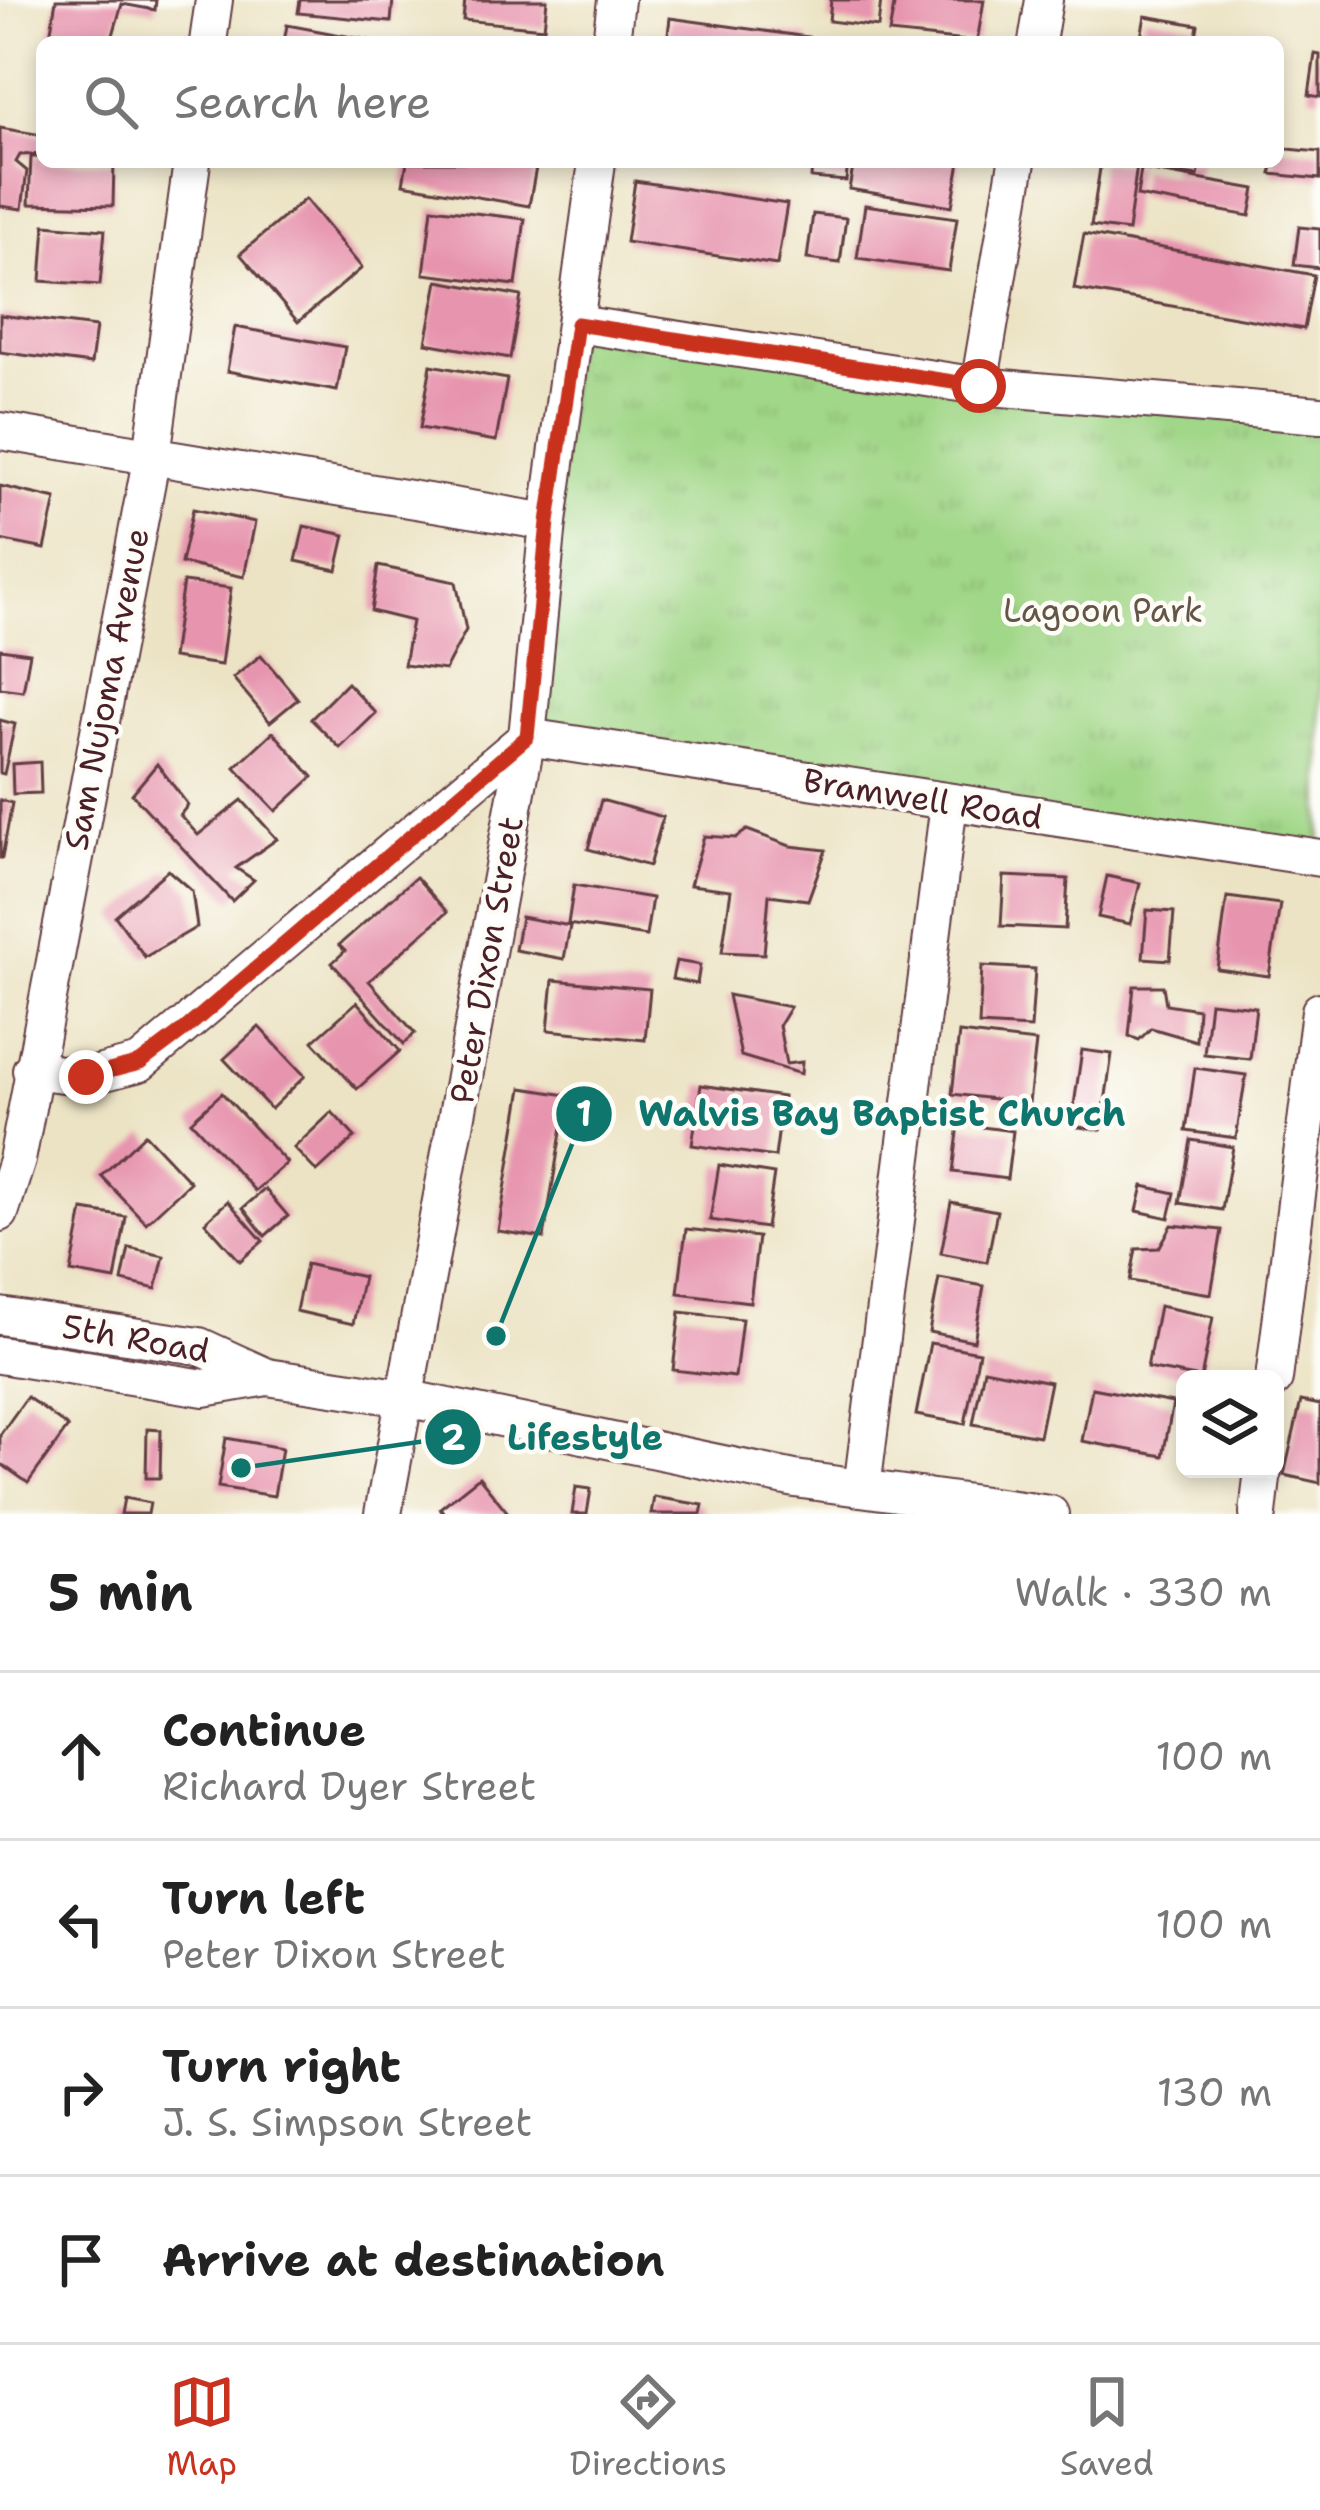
<!DOCTYPE html>
<html lang="en">
<head>
<meta charset="utf-8">
<style>
	:root { --surface:#fff; --page:#f6f6f6; --text:#222; --muted:#767676; --line:#e0e0e0; --accent:#c8321e }
	body { margin:0; font-family:"Shantell Sans",sans-serif; background:var(--page); color:var(--text) }
	.controls { position:absolute; right:36px; bottom:36px; display:grid; overflow:hidden; border-radius:18px; box-shadow:0 6px 18px #0003 }
	.controls button { width:108px; height:108px; display:grid; place-items:center; padding:0; border:0; border-bottom:3px solid var(--line); background:var(--surface); color:var(--text); font:60px sans-serif }
	.stop { position:absolute; width:36px; height:36px; margin:-27px; border:9px solid #c8321e; border-radius:50%; background:#fff }
	.stop.end { background:#c8321e; border-color:#fff; box-shadow:0 3px 12px #0008 }
	.list { margin:0; padding:0; list-style:none }
	h2 { display:flex; justify-content:space-between; align-items:center; height:156px; margin:0; padding:0 48px; font-size:51px }
	h2 small { font-size:39px; font-weight:400; color:var(--muted) }
	.list li { display:grid; grid-template-columns:78px 1fr auto; gap:36px; align-items:center; box-sizing:border-box; height:168px; padding:0 48px; border-top:3px solid var(--line) }
	.list b { display:block; font-size:45px; white-space:nowrap }
	.list p { margin:0; font-size:39px; white-space:nowrap; color:var(--muted) }
	.list em { font-size:39px; font-style:normal; color:var(--muted) }
	.icon { flex:none; width:66px; height:66px; fill:none; stroke:currentColor; stroke-width:2; stroke-linecap:round; stroke-linejoin:round }
	.map { position:relative; flex:none; width:1320px; height:1514px; overflow:hidden }
	.search { position:absolute; background:var(--surface); box-shadow:0 6px 18px #0003; left:36px; right:36px; top:36px; height:132px; display:flex; align-items:center; gap:30px; box-sizing:border-box; padding:0 42px; border-radius:18px; color:var(--muted); font-size:45px }
	.sheet { height:828px; background:var(--surface) }
	nav { display:flex; justify-content:space-around; align-items:center; box-sizing:border-box; height:168px; border-top:3px solid var(--line); background:var(--surface); font-size:33px; color:var(--muted) }
	nav a { display:grid; justify-items:center; gap:6px }
	nav .on { color:var(--accent) }
	.map>svg:first-child { display:block }
</style>
</head>
<body>
<div class="map">
<svg width="1320" height="1514" viewBox="0 0 1320 1514">
	<defs>
		<pattern id="park-tufts" width="24" height="20" patternUnits="userSpaceOnUse" patternTransform="scale(3)"><rect width="24" height="20" fill="#a1d788"/><path d="M3 7l-1-3M5 7V3M7 7l1-3M15 17l-1-3M17 17v-4M19 17l1-3" fill="none" stroke="#8cb876"/></pattern>
	</defs>
	<rect width="100%" height="100%" fill="#fdfcf7"/>
	<filter id="ink" filterUnits="userSpaceOnUse"><feTurbulence type="fractalNoise" baseFrequency=".00833" numOctaves="2"/><feDisplacementMap in="SourceGraphic" scale="24" xChannelSelector="R" yChannelSelector="G"/><feConvolveMatrix kernelMatrix="1 2 1 2 8 2 1 2 1" color-interpolation-filters="sRGB"/></filter>
	<filter id="wash" filterUnits="userSpaceOnUse"><feTurbulence type="fractalNoise" baseFrequency=".004" numOctaves="4" result="noise"/><feDisplacementMap in="SourceGraphic" scale="48" xChannelSelector="R" yChannelSelector="G"/><feGaussianBlur stdDeviation="2.7" result="paint"/><feColorMatrix in="noise" values="0 0 0 0 0 0 0 0 0 0 0 0 0 0 0 0 0 1.4 0 .05"/><feComposite in="paint" operator="in"/></filter>
	<g filter="url(#wash)">
		<rect width="100%" height="100%" fill="#ece3c4"/>
		<!-- park -->
		<polygon fill="url(#park-tufts)" stroke="#767b5a" stroke-width="3" points="577,324 1320,415 1320,858 527,737"/>
		<g id="blocks">
			<!-- building -->
			<g fill="#e794af">
				<polygon points="56,0 156,0 155,10 122,4 111,42 49,42"/>
				<polygon points="300,0 393,0 391,22 298,13"/>
				<polygon points="465,0 547,0 544,28 463,20"/>
				<polygon points="831,0 881,0 878,27 829,21"/>
				<polygon points="895,0 984,0 977,42 889,33"/>
				<polygon points="1145,16 1198,25 1195,42 1140,42"/>
				<polygon points="670,18 808,37 807,42 667,42"/>
				<polygon points="287,25 368,40 368,42 284,42"/>
				<polygon points="1315,54 1320,55 1320,97 1309,95"/>
				<polygon points="0,128 42,135 42,154 20,155 16,162 27,171 22,209 0,206"/>
				<polygon points="1278,148 1320,152 1320,179 1271,174"/>
				<polygon points="31,157 42,157 42,162 114,162 113,206 29,204"/>
				<polygon points="407,162 537,162 529,206 403,184"/>
				<polygon points="812,162 848,162 846,181 811,178"/>
				<polygon points="854,162 960,162 952,206 849,189"/>
				<polygon points="1101,162 1137,165 1128,231 1091,226"/>
				<polygon points="1172,162 1201,162 1198,176 1171,172"/>
				<polygon points="1141,169 1255,189 1250,216 1137,196"/>
				<polygon points="635,181 787,204 777,265 626,242"/>
				<polygon points="305,199 362,268 298,322 240,254"/>
				<polygon points="865,205 957,218 949,271 857,258"/>
				<polygon points="432,208 525,219 516,285 424,274"/>
				<polygon points="813,214 846,218 840,263 807,259"/>
				<polygon points="45,225 105,230 100,285 41,281"/>
				<polygon points="1299,227 1320,229 1320,268 1294,265"/>
				<polygon points="1084,234 1314,275 1304,329 1074,289"/>
				<polygon points="438,281 521,296 510,358 426,343"/>
				<polygon points="0,315 96,327 91,364 0,352"/>
				<polygon points="235,327 345,347 337,391 227,371"/>
				<polygon points="431,365 507,379 496,441 420,428"/>
				<polygon points="0,486 56,499 45,549 0,540"/>
				<polygon points="193,509 255,522 244,577 181,563"/>
				<polygon points="304,526 345,535 337,570 296,561"/>
				<polygon points="378,566 456,582 466,630 445,670 404,665 412,621 371,611"/>
				<polygon points="183,582 231,588 221,665 172,658"/>
				<polygon points="0,649 30,653 23,691 0,688"/>
				<polygon points="261,655 298,699 270,722 233,678"/>
				<polygon points="347,683 376,713 340,748 311,719"/>
				<polygon points="0,720 15,724 4,774 0,773"/>
				<polygon points="273,732 313,777 276,811 235,767"/>
				<polygon points="40,762 41,793 13,794 12,764"/>
				<polygon points="157,764 188,805 180,815 198,835 242,800 277,839 236,868 254,880 232,901 132,794"/>
				<polygon points="0,800 12,803 2,858 0,858"/>
				<polygon points="601,800 663,817 649,866 588,849"/>
				<polygon points="747,830 790,846 826,850 808,900 769,895 764,954 722,952 731,890 690,885 704,836 736,838"/>
				<polygon points="168,870 192,891 197,927 145,957 115,916"/>
				<polygon points="1004,876 1068,879 1065,929 1001,926"/>
				<polygon points="1107,876 1140,883 1130,924 1098,917"/>
				<polygon points="416,877 447,912 369,981 415,1033 404,1044 332,963 345,951 339,945"/>
				<polygon points="574,885 652,898 646,936 568,924"/>
				<polygon points="1227,897 1280,904 1269,976 1217,969"/>
				<polygon points="1147,910 1174,912 1170,960 1143,958"/>
				<polygon points="521,917 570,926 564,959 515,950"/>
				<polygon points="676,961 700,965 697,984 672,979"/>
				<polygon points="982,966 1035,969 1031,1028 979,1025"/>
				<polygon points="553,980 650,989 645,1040 548,1030"/>
				<polygon points="1134,986 1163,986 1166,1004 1198,1009 1196,1041 1151,1028 1139,1040 1129,1036"/>
				<polygon points="728,995 790,1007 779,1025 786,1064 802,1062 801,1074 741,1056"/>
				<polygon points="357,1002 400,1051 357,1089 313,1041"/>
				<polygon points="1210,1002 1256,1007 1250,1059 1204,1054"/>
				<polygon points="259,1027 305,1076 271,1109 224,1059"/>
				<polygon points="959,1033 1036,1042 1029,1103 952,1094"/>
				<polygon points="1082,1050 1112,1054 1101,1130 1071,1126"/>
				<polygon points="1195,1068 1246,1075 1236,1138 1186,1131"/>
				<polygon points="701,1085 783,1097 775,1157 692,1145"/>
				<polygon points="522,1088 567,1095 544,1238 498,1231"/>
				<polygon points="222,1093 287,1163 255,1191 191,1121"/>
				<polygon points="332,1112 355,1137 317,1172 294,1148"/>
				<polygon points="959,1124 1013,1131 1007,1179 953,1172"/>
				<polygon points="145,1134 190,1182 146,1223 101,1176"/>
				<polygon points="1191,1140 1233,1147 1222,1210 1180,1203"/>
				<polygon points="719,1165 774,1174 766,1228 710,1220"/>
				<polygon points="1143,1186 1175,1193 1169,1218 1137,1211"/>
				<polygon points="265,1189 288,1216 265,1236 243,1208"/>
				<polygon points="228,1201 263,1241 240,1261 205,1222"/>
				<polygon points="951,1202 997,1211 987,1262 941,1253"/>
				<polygon points="83,1210 126,1217 115,1280 71,1272"/>
				<polygon points="1172,1225 1222,1230 1211,1294 1130,1281 1136,1249 1159,1248"/>
				<polygon points="686,1229 758,1237 750,1302 678,1293"/>
				<polygon points="129,1248 164,1256 156,1289 122,1281"/>
				<polygon points="306,1264 363,1277 353,1324 296,1311"/>
				<polygon points="939,1278 984,1286 974,1341 929,1332"/>
				<polygon points="1159,1306 1213,1317 1201,1378 1147,1368"/>
				<polygon points="680,1312 742,1319 735,1377 673,1370"/>
				<polygon points="930,1343 979,1352 965,1424 916,1415"/>
				<polygon points="984,1369 1050,1382 1039,1436 973,1424"/>
				<polygon points="1092,1388 1173,1403 1163,1456 1082,1441"/>
				<polygon points="27,1397 68,1427 28,1483 0,1463 0,1435"/>
				<polygon points="1301,1401 1320,1405 1320,1483 1284,1475"/>
				<polygon points="147,1429 161,1430 160,1478 146,1478"/>
				<polygon points="226,1438 282,1448 274,1496 218,1487"/>
				<polygon points="479,1477 509,1514 445,1514 440,1508"/>
				<polygon points="576,1487 591,1489 587,1514 572,1514"/>
				<polygon points="654,1497 703,1505 701,1514 651,1514"/>
				<polygon points="124,1498 150,1503 148,1514 121,1514"/>
			</g>
		</g>
	</g>
	<g filter="url(#ink)">
		<use href="#blocks" fill-opacity="0" stroke="#623c42" stroke-width="3"/>
		<g fill="none" stroke-linecap="round" stroke-linejoin="round">
			<defs>
				<g id="minor">
					<polyline points="208,42 214,0"/>
					<polyline points="611,42 616,0"/>
					<polyline points="1037,42 1044,0"/>
					<polyline points="577,324 979,386 1320,415"/>
					<polyline points="979,386 1017,162"/>
					<polyline points="0,431 548,522"/>
					<polyline points="31,1070 86,1077 140,1063 527,737 1320,858"/>
					<polyline points="0,1213 17,1160 152,455 192,162"/>
					<polyline points="0,1316 199,1346 267,1377"/>
					<polyline points="0,1355 204,1388 267,1377 405,1398 795,1479 1050,1514"/>
					<polyline points="1274,1379 1320,1011"/>
					<polyline points="862,1488 949,803"/>
					<polyline points="383,1514 527,737 548,522 597,162"/>
					<polyline points="1258,1514 1263,1469"/>
				</g>
			</defs>
			<!-- minor casing -->
			<use href="#minor" stroke="#623c42" stroke-width="40"/>
			<!-- minor -->
			<use href="#minor" stroke="#fff" stroke-width="36"/>
		</g>
	</g>
	<g fill="none" stroke-linecap="round" stroke-linejoin="round" filter="url(#ink)">
		<!-- route -->
		<polyline stroke="#c8321e" stroke-width="15" points="86,1077 140,1063 184,1030 527,737 548,522 577,324 979,386"/>
	</g>
	<g text-anchor="middle" stroke-width="9" stroke-linejoin="round" paint-order="stroke">
		<!-- park labels -->
		<g font-size="33" fill="#645647" stroke="#fdfcf7">
			<text x="1103" y="622">Lagoon Park</text>
		</g>
		<!-- street labels -->
		<g font-size="33" fill="#4a1f2b" stroke="#fdfcf7">
			<text transform="translate(106 689) rotate(-79)" y="12">Sam Nujoma Avenue</text>
			<text transform="translate(923 798) rotate(9)" y="12">Bramwell Road</text>
			<text transform="translate(486 960) rotate(-80)" y="12">Peter Dixon Street</text>
			<text transform="translate(136 1338) rotate(10)" y="12">5th Road</text>
		</g>
	</g>
	<!-- callouts -->
	<path fill="none" stroke="#0f766e" stroke-width="4.5" d="M496 1336L584 1114M241 1468L453 1437"/>
	<g fill="#0f766e" stroke="#fdfcf7" stroke-width="4.5">
		<circle cx="496" cy="1336" r="12"/>
		<circle cx="241" cy="1468" r="12"/>
		<circle cx="584" cy="1114" r="30"/>
		<circle cx="453" cy="1437" r="30"/>
	</g>
	<g font-size="36" text-anchor="middle" font-weight="bold" fill="#fff">
		<text x="584" y="1126">1</text>
		<text x="453" y="1450">2</text>
	</g>
	<g font-size="36" text-anchor="middle" font-weight="bold" fill="#0f766e" stroke="#fdfcf7" stroke-width="9" stroke-linejoin="round" paint-order="stroke">
		<text x="882" y="1126">Walvis Bay Baptist Church</text>
		<text x="585" y="1450">Lifestyle</text>
	</g>
</svg>
<div class="controls">
<button><svg class="icon" aria-label="layers" viewBox="0 0 24 24"><path d="M12 4l9 5-9 5-9-5zM3 14l9 5 9-5"/></svg></button>
</div>
<div class="stop" style="left:979px;top:386px"></div>
<div class="stop end" style="left:86px;top:1077px"></div>
<div class="search"><svg class="icon" aria-label="search" viewBox="0 0 24 24"><circle cx="10" cy="10" r="6"/><path d="M15 15l6 6"/></svg>Search here</div>
</div>
<section class="sheet">
<h2>5 min<small>Walk · 330 m</small></h2>
<ul class="list">
<li><svg class="icon" aria-label="ahead" viewBox="0 0 24 24"><path d="M12 20V5M6 11l6-6 6 6"/></svg><div><b>Continue</b><p>Richard Dyer Street</p></div><em>100 m</em></li>
<li><svg class="icon" aria-label="left" viewBox="0 0 24 24"><path d="M17 20v-9H6M10 6l-5 5 5 5"/></svg><div><b>Turn left</b><p>Peter Dixon Street</p></div><em>100 m</em></li>
<li><svg class="icon" aria-label="right" viewBox="0 0 24 24"><path d="M7 20v-9h11M14 6l5 5-5 5"/></svg><div><b>Turn right</b><p>J. S. Simpson Street</p></div><em>130 m</em></li>
<li><svg class="icon" aria-label="arrive" viewBox="0 0 24 24"><path d="M6 21V4h12l-3 4 3 4H6"/></svg><div><b>Arrive at destination</b></div></li>
</ul>
</section>
<nav>
<a class="on"><svg class="icon" aria-label="map" viewBox="0 0 24 24"><path d="M3 6l6-2 6 2 6-2v14l-6 2-6-2-6 2zM9 4v14M15 6v14"/></svg>Map</a>
<a><svg class="icon" aria-label="directions" viewBox="0 0 24 24"><path d="M12 3l9 9-9 9-9-9zM9 14v-3h6M13 9l2 2-2 2"/></svg>Directions</a>
<a><svg class="icon" aria-label="saved" viewBox="0 0 24 24"><path d="M7 4h10v16l-5-4-5 4z"/></svg>Saved</a>
</nav>
</body>
</html>
